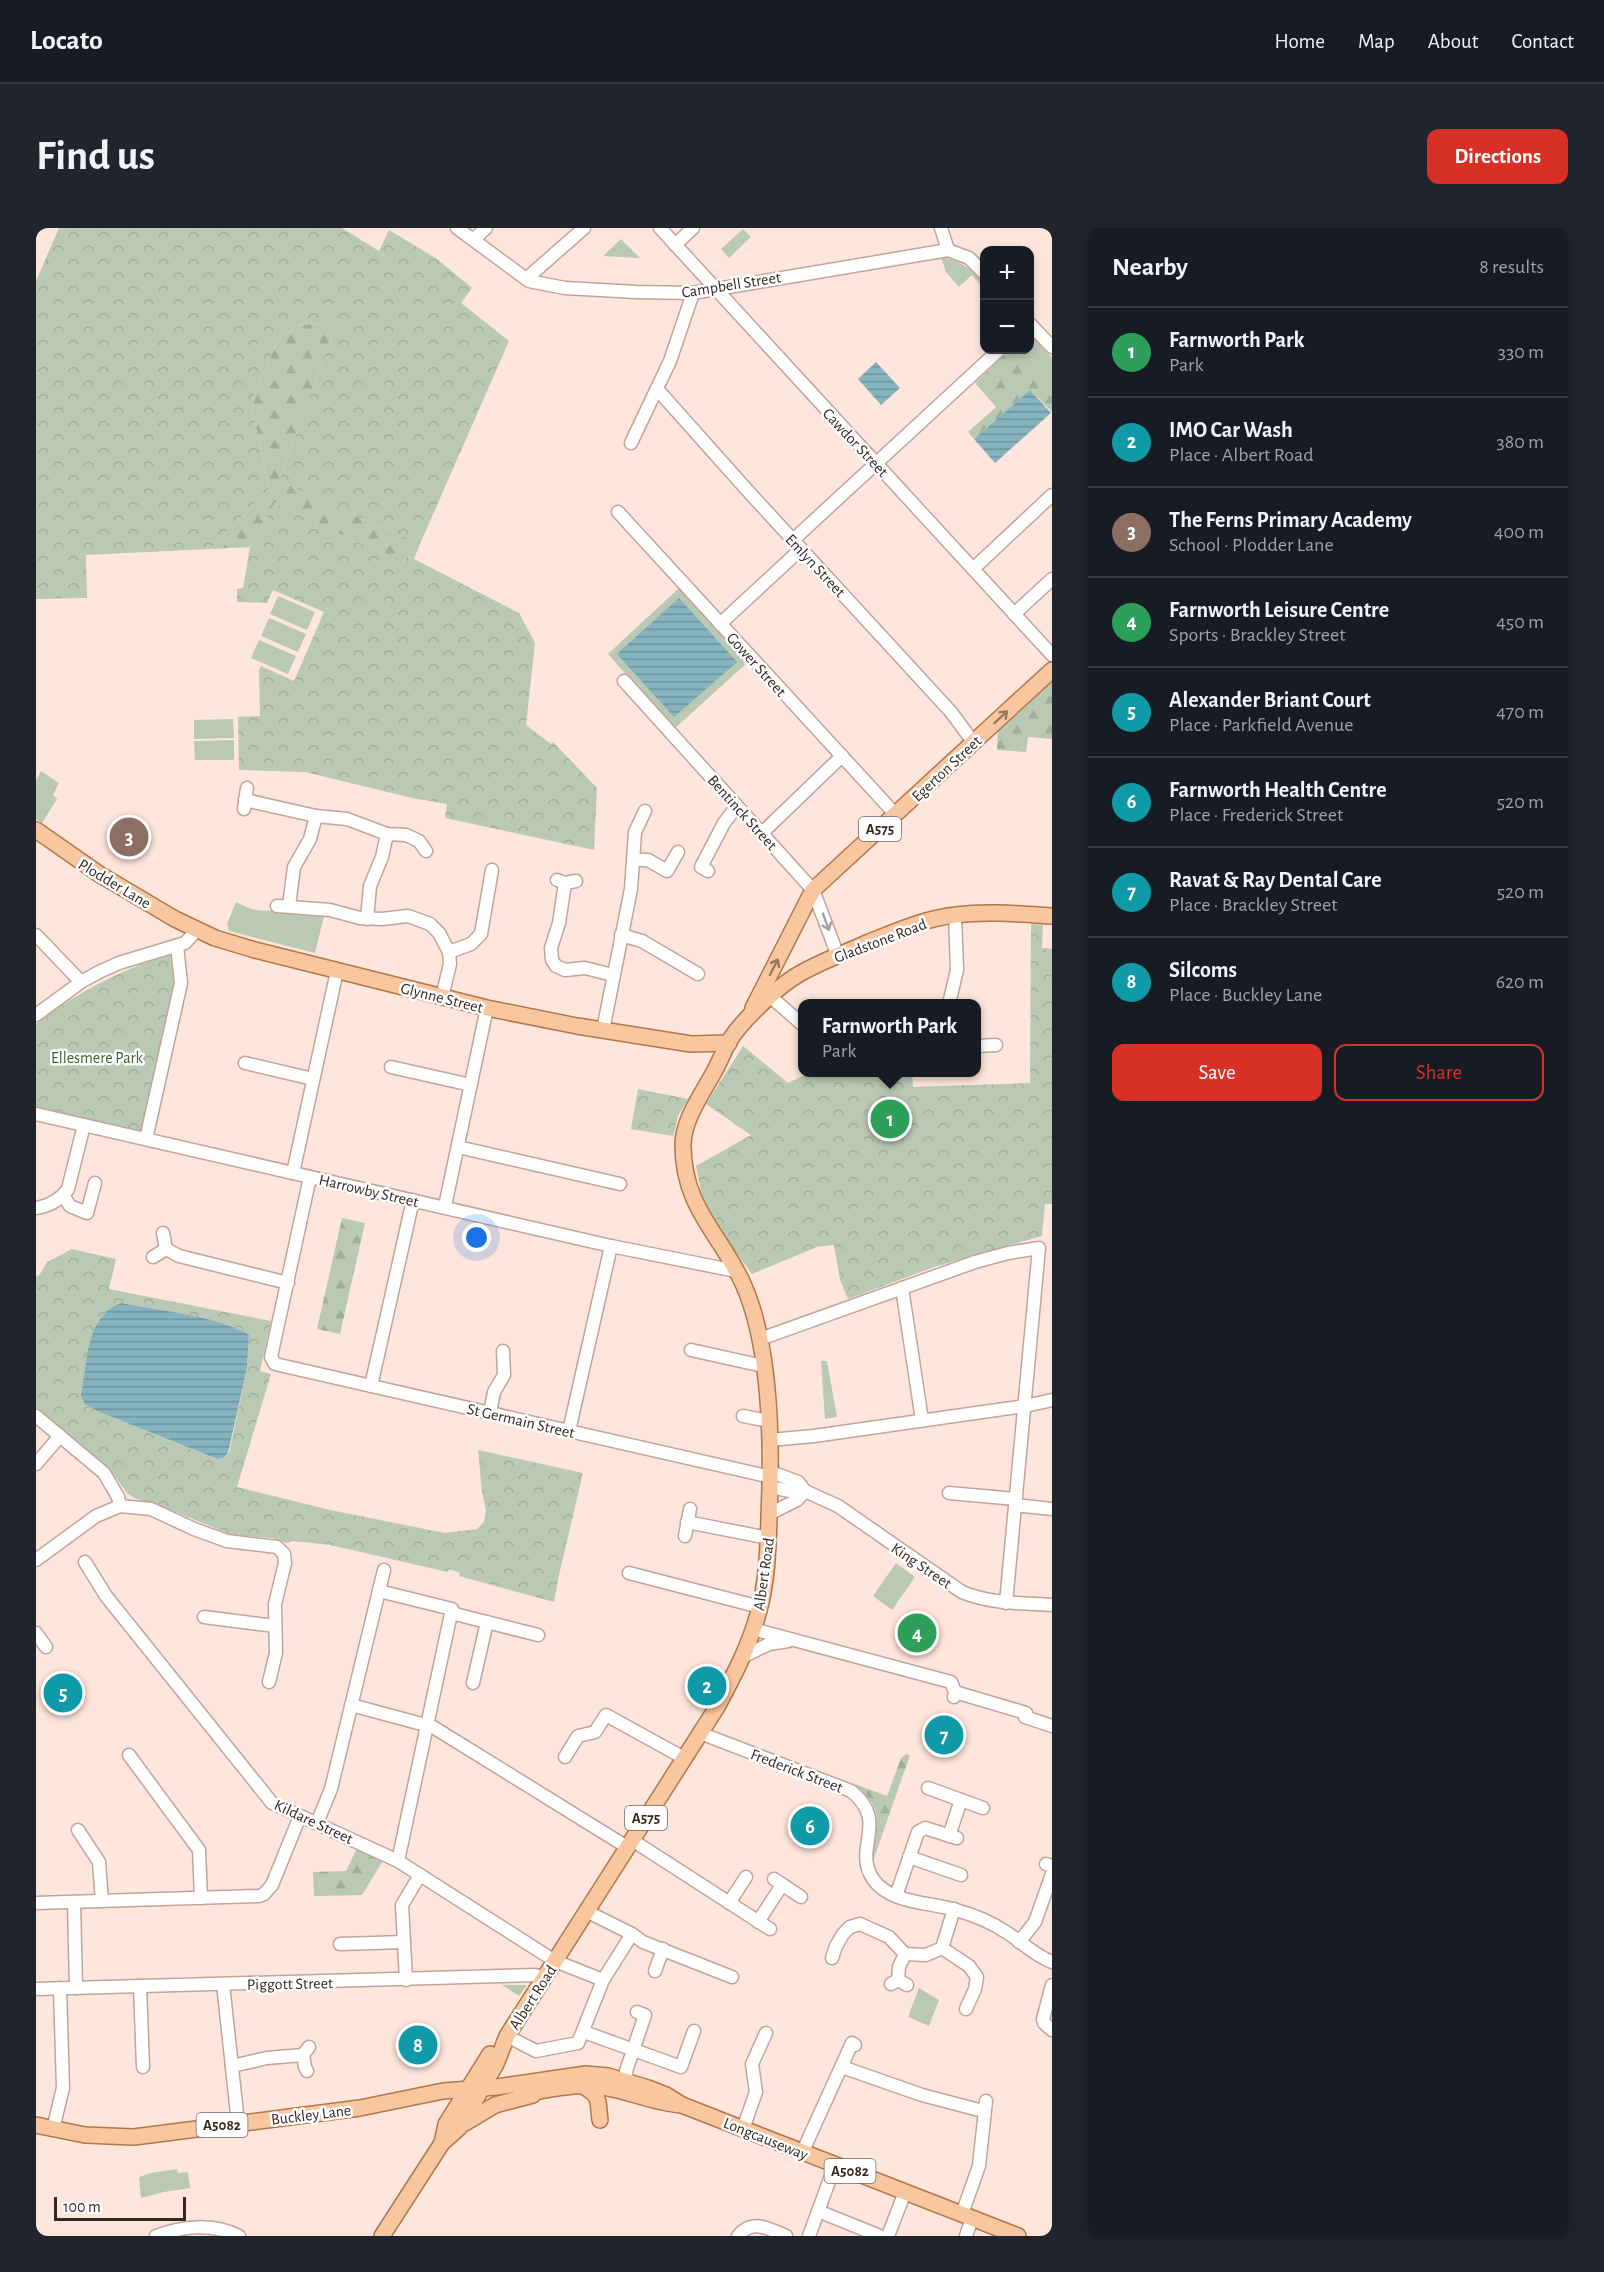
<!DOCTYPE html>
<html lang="en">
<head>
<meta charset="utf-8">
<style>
	:root { --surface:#171b24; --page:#20242c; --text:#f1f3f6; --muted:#9ea1a6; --line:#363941; --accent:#d93025 }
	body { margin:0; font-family:"Alegreya Sans",sans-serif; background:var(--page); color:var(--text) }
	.controls { position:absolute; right:18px; top:18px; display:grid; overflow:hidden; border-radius:12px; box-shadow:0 3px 9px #0003 }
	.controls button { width:54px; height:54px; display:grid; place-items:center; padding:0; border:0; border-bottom:2px solid var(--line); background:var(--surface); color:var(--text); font:30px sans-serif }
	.scale { position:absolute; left:18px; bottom:15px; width:132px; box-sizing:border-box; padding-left:6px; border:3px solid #342824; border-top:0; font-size:16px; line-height:21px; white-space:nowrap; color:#342824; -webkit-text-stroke:4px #fff; paint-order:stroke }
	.you { position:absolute; left:441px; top:1010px; width:21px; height:21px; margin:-15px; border:4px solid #fff; border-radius:50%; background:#1a73e8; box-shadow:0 0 0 9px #1a73e833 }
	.badge { display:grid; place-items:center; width:39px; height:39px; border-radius:50%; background:var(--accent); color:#fff; font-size:20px; font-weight:700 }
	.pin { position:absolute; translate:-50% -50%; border:3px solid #fff; box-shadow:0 2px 6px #0006 }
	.popup { position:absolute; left:762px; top:771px; width:183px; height:78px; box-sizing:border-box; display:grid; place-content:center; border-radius:12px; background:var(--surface); filter:drop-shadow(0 2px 4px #0005); font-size:20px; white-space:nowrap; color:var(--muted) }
	.popup b { font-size:22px; color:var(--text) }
	.popup::after { content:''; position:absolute; left:50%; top:100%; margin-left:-12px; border:12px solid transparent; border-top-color:var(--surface) }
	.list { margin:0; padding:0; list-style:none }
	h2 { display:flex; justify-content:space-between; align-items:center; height:78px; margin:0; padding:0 24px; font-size:26px }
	h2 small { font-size:20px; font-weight:400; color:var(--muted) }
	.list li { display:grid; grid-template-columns:39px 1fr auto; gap:18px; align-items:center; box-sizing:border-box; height:90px; padding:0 24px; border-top:2px solid var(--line) }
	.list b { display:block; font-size:22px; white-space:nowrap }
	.list p { margin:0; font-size:20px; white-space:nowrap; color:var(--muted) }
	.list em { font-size:20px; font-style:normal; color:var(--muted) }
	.actions { display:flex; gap:12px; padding:18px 24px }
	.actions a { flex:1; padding:14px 0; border:2px solid var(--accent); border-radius:12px; text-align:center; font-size:21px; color:var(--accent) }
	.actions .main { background:var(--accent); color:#fff }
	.map { position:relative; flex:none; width:1016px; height:2008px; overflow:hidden; border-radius:12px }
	header { display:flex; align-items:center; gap:36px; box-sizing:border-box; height:84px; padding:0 30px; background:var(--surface); border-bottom:2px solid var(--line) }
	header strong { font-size:28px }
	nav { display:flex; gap:33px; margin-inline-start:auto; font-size:21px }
	.intro { display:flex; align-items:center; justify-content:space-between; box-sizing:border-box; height:144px; padding:0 36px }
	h1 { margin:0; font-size:42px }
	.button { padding:15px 27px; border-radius:12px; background:var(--accent); color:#fff; font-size:21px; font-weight:700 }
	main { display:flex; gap:36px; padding:0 36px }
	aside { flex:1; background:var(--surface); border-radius:12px; box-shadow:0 3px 9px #0003 }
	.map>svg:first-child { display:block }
</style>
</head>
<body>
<header>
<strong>Locato</strong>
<nav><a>Home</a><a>Map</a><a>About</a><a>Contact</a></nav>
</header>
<div class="intro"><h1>Find us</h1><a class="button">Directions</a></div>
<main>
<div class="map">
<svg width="1016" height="2008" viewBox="0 0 1016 2008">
	<defs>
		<pattern id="forest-firs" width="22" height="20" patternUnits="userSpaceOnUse" patternTransform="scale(1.5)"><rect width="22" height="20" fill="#bac9b4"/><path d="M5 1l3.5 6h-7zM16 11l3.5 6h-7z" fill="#a0ad9b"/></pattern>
		<pattern id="park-crowns" width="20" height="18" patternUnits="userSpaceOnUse" patternTransform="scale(1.5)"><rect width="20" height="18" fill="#bac9b4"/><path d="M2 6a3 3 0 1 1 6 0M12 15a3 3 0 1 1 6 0" fill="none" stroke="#a0ad9b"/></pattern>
		<pattern id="water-rules" width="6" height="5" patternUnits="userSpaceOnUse" patternTransform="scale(1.5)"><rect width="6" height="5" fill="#85b3bf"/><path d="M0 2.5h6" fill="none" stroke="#6e929b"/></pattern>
	</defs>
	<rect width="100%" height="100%" fill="#ffe6dc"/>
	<!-- grass -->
	<g fill="#bac9b4">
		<polygon points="707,1 715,9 693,30 685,21"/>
		<polygon points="585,11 604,30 567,28"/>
		<path d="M905,29C924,32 936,41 948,55V61L936,47L923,59L910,44Z"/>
		<polygon points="994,109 999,111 1016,130 1016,168 974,122 993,122"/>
		<polygon points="643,360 712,434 638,501 572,426"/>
		<polygon points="242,368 279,384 271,402 234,386"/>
		<polygon points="233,390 270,406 262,424 225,408"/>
		<polygon points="223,412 260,428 252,446 215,430"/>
		<polygon points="197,491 198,510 158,511 158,492"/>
		<polygon points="198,512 198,532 159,532 158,513"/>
		<polygon points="5,543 23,555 17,567 21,571 6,595 0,591 0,553"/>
		<path d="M200,674C207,677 213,681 220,682C227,684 233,681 240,684L288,688L279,725L193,703L191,696Z"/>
		<polygon points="785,1133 791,1133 801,1189 789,1191"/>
		<polygon points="860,1335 879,1349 856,1382 837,1368"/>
		<polygon points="466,1757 491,1757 483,1768"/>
		<polygon points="883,1760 903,1772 893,1798 872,1789"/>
		<polygon points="141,1941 142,1945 152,1944 154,1960 128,1964 105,1970 103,1949 115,1945"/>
	</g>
	<!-- forest -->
	<g fill="url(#forest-firs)">
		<polygon points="281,95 299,99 243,253 384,316 378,331 371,328 367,336 239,275 214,319 174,321 233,261 216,181 218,166 242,112 262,98"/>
		<polygon points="974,122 1016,168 1016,184 994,162 938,211 932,204 960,179 939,155"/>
		<polygon points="1016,449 1016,511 992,509 990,524 961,522 962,498"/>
		<polygon points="306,990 329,995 304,1106 281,1101"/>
		<path d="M870,1526L874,1527L836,1636C836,1597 855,1584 816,1555L851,1568L865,1530Z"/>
		<polygon points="321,1620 348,1631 326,1667 278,1668 277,1644 310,1643"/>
	</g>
	<!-- park -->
	<g fill="url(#park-crowns)" fill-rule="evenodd">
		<polygon points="23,0 306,0 343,23 353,2 401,31 436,60 425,75 473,113 384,316 243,253 299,99 281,95 262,98 242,112 218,166 216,181 233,261 174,321 50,327 51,370 0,371 0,53"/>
		<polygon points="239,275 367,336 371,328 378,331 483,385 499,415 490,497 515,516 517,514 561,560 558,622 409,590 411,576 376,570 269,544 203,542 202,489 224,488 223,442 225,438 258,453 288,384 237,362 231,375 201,374 201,361 207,360 214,319"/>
		<polygon points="995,696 1007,697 1006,720 1016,721 1016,976 1009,976 1006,1008 898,1039 812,1071 804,1052 798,1017 781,1019 716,1046 669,983 660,938 715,907 670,876 707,818 752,855 773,845 876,844 877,859 994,855"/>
		<path d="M138,725L139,754L108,904L0,879V796C42,763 87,741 138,725Z"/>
		<polygon points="602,861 652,871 642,888 637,908 595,901"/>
		<path d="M36,1021L80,1031L73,1061L235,1093L224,1143L235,1146L201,1259L294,1282L409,1305L441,1301L448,1294L450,1282L446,1264L442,1222L547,1245L523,1347L518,1374L423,1348L424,1345L413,1341L412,1344L294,1317L257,1313L251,1315L236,1310L196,1307L120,1276L100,1271L91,1265L72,1239L0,1180V1049L4,1046L11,1034ZM85,1075C122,1082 181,1088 213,1108L211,1140L193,1225L187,1230L180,1231L61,1183C55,1180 49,1177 47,1171C43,1161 57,1101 63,1092C68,1084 76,1078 85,1075Z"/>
	</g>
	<!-- water -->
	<g fill="url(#water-rules)">
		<polygon points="840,134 864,160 845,177 822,151"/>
		<polygon points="994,162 1015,185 959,235 938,211"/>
		<polygon points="643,370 701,434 638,489 581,426"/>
		<path d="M85,1075C122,1082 181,1088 213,1107L211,1140L192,1225L187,1230L181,1231L61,1183L49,1176L45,1168C51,1137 50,1086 85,1075Z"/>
	</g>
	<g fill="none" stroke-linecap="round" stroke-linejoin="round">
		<defs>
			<g id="minor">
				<polyline points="421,0 493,53 529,60 600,64 657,65 912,22 933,30 948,45"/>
				<polyline points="624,0 1016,427"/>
				<polyline points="905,0 912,22"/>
				<polyline points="438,11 450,0"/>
				<polyline points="639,17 657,0"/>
				<polyline points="490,51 548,0"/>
				<polyline points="993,95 1016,119"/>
				<polyline points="621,161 711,262 915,484 938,515"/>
				<polyline points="595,215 634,133 657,65"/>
				<polyline points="582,284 860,587"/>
				<polyline points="757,312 963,122"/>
				<polyline points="937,341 1016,267"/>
				<polyline points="978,386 1016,351"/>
				<polyline points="684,396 765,321"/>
				<polyline points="588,453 777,662 802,728"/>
				<polyline points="209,572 280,588 311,591 351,606 370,607 383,613 390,623"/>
				<polyline points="208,581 211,560"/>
				<polyline points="726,605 806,528"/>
				<polyline points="598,632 612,632 631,643 642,624"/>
				<polyline points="672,643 665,639 688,595 701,578"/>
				<polyline points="521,652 529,655 540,653"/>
				<polyline points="529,655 523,695 515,720 516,732 520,738 529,742 549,740 577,747"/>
				<polyline points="241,678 294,682 324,690 346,691 372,688 394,696 403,705 413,724 414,736 406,769"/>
				<polyline points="253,678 258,639 274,611 280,588"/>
				<polyline points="331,691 334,658 346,629 351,606"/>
				<polyline points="0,707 45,754"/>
				<polyline points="585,707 606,713 662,746"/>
				<polyline points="413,724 435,716 445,706 456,642"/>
				<polyline points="735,769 767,797"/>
				<polyline points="913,776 921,742 919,687"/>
				<polyline points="0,787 45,754 63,744 83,735 149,715 161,702"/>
				<polyline points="567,802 595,661 599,604 609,583"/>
				<polyline points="941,818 960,817"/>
				<polyline points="209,835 277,851"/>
				<polyline points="355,839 435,857"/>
				<polyline points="0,886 575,1018 700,1043"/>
				<polyline points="110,911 145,755 141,718"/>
				<polyline points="422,919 584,956"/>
				<polyline points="257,945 301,743"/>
				<polyline points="274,949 235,1129 239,1136 735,1249"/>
				<polyline points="27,967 34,978 51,985 59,955"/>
				<polyline points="409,978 451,780"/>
				<path d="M0,980C13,978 24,972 32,961L48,897"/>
				<polyline points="130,1021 143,1028 252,1055"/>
				<polyline points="117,1029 130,1021 127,1005"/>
				<polyline points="866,1060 886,1192"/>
				<polyline points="724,1111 939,1034 972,1025 1003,1020 970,1375"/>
				<polyline points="655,1122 727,1138"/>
				<polyline points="335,1158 377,972"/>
				<polyline points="454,1185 458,1164 468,1147 467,1123"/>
				<polyline points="0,1188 68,1245 82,1269 84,1278"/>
				<polyline points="707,1188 733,1193"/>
				<polyline points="533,1203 575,1018"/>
				<polyline points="733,1212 778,1208 989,1178 1016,1172"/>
				<polyline points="0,1236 24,1208"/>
				<path d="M735,1244L762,1254L769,1263L802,1278L926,1364C955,1376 986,1375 1016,1377"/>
				<polyline points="734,1259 759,1264 769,1263"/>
				<polyline points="913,1265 980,1271"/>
				<polyline points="979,1277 1016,1281"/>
				<polyline points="733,1286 761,1272 769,1263"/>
				<polyline points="651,1294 732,1310"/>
				<polyline points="649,1308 654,1281"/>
				<polyline points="0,1332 60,1288 84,1278 115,1281 158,1301 191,1313 241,1319 248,1326 249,1335 239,1376 240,1425 233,1454"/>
				<polyline points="49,1334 70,1368 236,1575 362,1633 519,1733 567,1752"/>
				<polyline points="593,1345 724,1379"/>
				<polyline points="343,1363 416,1381 362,1633"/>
				<polyline points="415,1385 502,1407"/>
				<polyline points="168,1389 239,1398"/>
				<polyline points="717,1401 915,1454 919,1464 918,1469"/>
				<polyline points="0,1405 10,1419"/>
				<polyline points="706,1429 733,1416 752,1413"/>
				<polyline points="437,1455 451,1394"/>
				<polyline points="919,1464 990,1485 989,1489 1016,1498"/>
				<polyline points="315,1477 397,1499 591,1619"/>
				<path d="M664,1505L815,1563C854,1594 816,1620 837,1651C854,1676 894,1674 920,1682C938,1687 955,1694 970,1704C986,1714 998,1727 1016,1734"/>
				<polyline points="93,1527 163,1622 165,1670"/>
				<polyline points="529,1529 542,1508 559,1504 570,1487 648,1530"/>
				<polyline points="892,1560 947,1580"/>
				<polyline points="281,1595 295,1561 348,1342"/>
				<polyline points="42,1602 63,1634 66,1673"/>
				<polyline points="913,1608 925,1572"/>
				<polyline points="596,1612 734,1701"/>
				<polyline points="873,1629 925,1647"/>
				<polyline points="1010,1636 1016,1638"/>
				<polyline points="738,1651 765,1669"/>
				<polyline points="860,1668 882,1604 889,1600 921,1610"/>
				<polyline points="38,1674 40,1760"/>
				<polyline points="0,1675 223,1668 228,1666 236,1657 264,1588"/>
				<polyline points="693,1675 710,1649"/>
				<polyline points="550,1683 596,1706 607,1714 696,1749"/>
				<polyline points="722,1694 746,1657"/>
				<polyline points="983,1714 999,1694 1016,1646"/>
				<polyline points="304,1716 368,1714"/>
				<polyline points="906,1720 918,1681"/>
				<polyline points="796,1730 800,1718 807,1706 814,1699 824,1696 853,1709 869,1726 890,1727 906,1720 933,1738 941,1749 939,1761 930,1781"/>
				<polyline points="619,1743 627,1721"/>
				<polyline points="370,1752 366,1677 384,1647"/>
				<polyline points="862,1752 863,1739 869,1726"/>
				<polyline points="187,1756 202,1895"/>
				<polyline points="855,1756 862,1752 871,1757"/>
				<polyline points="1016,1757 1007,1791 1008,1795 1016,1802"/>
				<polyline points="104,1758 107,1839"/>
				<polyline points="0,1761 499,1747 508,1749"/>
				<polyline points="548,1804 645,1839 658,1803"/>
				<polyline points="471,1808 500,1823 542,1815 567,1752 596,1706"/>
				<polyline points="196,1838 231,1830 267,1827"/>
				<polyline points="806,1839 886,1867 947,1883"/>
				<polyline points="271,1843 269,1839 267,1827 273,1819"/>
				<polyline points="589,1861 591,1853 590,1843 609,1787 601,1784"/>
				<polyline points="17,1901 27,1860 24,1760"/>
				<polyline points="707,1901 720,1864 716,1836 730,1805"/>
				<polyline points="766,1925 816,1815 819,1817"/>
				<polyline points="782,1983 844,2008"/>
				<polyline points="926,1986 943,1938 950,1873"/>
				<path d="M120,2008C146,1998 177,1995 203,2008"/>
				<path d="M702,2008C716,1990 733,2001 750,2008"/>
				<polyline points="773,2008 799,1937"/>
				<polyline points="852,2008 869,1964"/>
				<polyline points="930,2008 936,1990"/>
			</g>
			<g id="major">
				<polyline points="0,602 63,646 139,691 179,710 219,722 451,780 541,798 655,816 693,815"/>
				<polyline points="717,780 777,662 1016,442"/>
				<path d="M547,1858C566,1870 561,1871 564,1892"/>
				<path d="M485,1866C509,1862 536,1856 560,1858C589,1861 616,1875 646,1877L982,2008"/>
				<polyline points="429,1895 459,1877 497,1867"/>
				<polyline points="0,1897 49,1907 98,1909 324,1880 407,1863 461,1859 550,1846 572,1848 612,1860 630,1867 646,1877"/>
				<polyline points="406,1915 410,1896 454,1826"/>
				<path d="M346,2008L406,1915L423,1900L460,1836L471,1808L681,1479C697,1449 713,1419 722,1386C731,1356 732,1322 733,1290C736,1221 736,1122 708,1058C686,1007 647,981 647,917C647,892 666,866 678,844C683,835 687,825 692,815C704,794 743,757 765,745C786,733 811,724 833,714C861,703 890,690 920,687C951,683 984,686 1016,688"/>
			</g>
		</defs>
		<!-- minor casing -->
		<use href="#minor" stroke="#c1a499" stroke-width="15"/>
		<!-- major casing -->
		<use href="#major" stroke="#b1774a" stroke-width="18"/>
		<!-- minor -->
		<use href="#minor" stroke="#fff" stroke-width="12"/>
		<!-- major -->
		<use href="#major" stroke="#f9c79f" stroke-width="15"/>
	</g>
	<!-- one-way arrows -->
	<defs><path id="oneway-shaft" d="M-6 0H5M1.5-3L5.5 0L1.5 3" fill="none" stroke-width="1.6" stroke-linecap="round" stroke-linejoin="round" transform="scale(1.5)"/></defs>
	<g stroke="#967862">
		<use href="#oneway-shaft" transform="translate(965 489) rotate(-43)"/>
		<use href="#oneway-shaft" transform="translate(738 739) rotate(-63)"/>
	</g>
	<use stroke="#a49e9c" href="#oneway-shaft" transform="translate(790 694) rotate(70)"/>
	<g text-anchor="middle" stroke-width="5" stroke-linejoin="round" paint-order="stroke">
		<!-- shield labels -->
		<g fill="#fff" stroke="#716866" stroke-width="1.5">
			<rect x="823" y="589" width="42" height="24" rx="4.5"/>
			<rect x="589" y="1578" width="42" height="24" rx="4.5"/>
			<rect x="160.5" y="1885" width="51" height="24" rx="4.5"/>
			<rect x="788.5" y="1931" width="51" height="24" rx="4.5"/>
		</g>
		<g font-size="15" font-weight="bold" fill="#342824">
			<text x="844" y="606">A575</text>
			<text x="610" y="1595">A575</text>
			<text x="186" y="1902">A5082</text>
			<text x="814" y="1948">A5082</text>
		</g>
		<!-- street labels -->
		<g font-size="16" fill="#342824" stroke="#fff">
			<text transform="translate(695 56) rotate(-9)" y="6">Campbell Street</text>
			<text transform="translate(820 214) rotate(47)" y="6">Cawdor Street</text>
			<text transform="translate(780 337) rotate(47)" y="6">Emlyn Street</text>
			<text transform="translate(721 436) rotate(48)" y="6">Gower Street</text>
			<text transform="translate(910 540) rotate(-43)" y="6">Egerton Street</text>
			<text transform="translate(707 584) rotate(48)" y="6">Bentinck Street</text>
			<text transform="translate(79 655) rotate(31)" y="6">Plodder Lane</text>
			<text transform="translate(844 712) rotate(-21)" y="6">Gladstone Road</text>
			<text transform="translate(406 769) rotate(14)" y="6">Glynne Street</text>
			<text transform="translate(333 962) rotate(13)" y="6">Harrowby Street</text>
			<text transform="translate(485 1192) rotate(13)" y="6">St Germain Street</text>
			<text transform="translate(886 1337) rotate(34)" y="6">King Street</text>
			<text transform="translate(727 1346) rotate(-82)" y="6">Albert Road</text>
			<text transform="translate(761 1542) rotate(21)" y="6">Frederick Street</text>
			<text transform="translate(278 1593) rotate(25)" y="6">Kildare Street</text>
			<text transform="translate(254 1755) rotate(-1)" y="6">Piggott Street</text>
			<text transform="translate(496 1769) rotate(-57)" y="6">Albert Road</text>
			<text transform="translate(275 1886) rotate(-7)" y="6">Buckley Lane</text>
			<text transform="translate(730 1910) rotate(22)" y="6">Longcauseway</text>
		</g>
		<!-- park labels -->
		<g font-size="16" fill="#3f5f30" stroke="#fff">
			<text x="61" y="835">Ellesmere Park</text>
		</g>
	</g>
</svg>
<div class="controls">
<button>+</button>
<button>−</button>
</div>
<div class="scale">100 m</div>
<div class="you"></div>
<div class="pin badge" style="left:854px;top:891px;background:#2e9e5b">1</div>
<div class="popup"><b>Farnworth Park</b>Park</div>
<div class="pin badge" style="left:671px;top:1458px;background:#0f9aa8">2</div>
<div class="pin badge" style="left:93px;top:609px;background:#8d6e63">3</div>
<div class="pin badge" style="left:881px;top:1405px;background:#2e9e5b">4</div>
<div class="pin badge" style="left:27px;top:1465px;background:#0f9aa8">5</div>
<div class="pin badge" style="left:774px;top:1598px;background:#0f9aa8">6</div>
<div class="pin badge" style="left:908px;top:1507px;background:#0f9aa8">7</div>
<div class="pin badge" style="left:382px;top:1817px;background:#0f9aa8">8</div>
</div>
<aside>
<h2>Nearby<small>8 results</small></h2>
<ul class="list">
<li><span class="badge" style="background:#2e9e5b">1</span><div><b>Farnworth Park</b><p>Park</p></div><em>330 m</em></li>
<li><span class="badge" style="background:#0f9aa8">2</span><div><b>IMO Car Wash</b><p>Place · Albert Road</p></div><em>380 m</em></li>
<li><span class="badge" style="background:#8d6e63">3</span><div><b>The Ferns Primary Academy</b><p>School · Plodder Lane</p></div><em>400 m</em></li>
<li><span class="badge" style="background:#2e9e5b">4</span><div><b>Farnworth Leisure Centre</b><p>Sports · Brackley Street</p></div><em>450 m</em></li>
<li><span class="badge" style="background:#0f9aa8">5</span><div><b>Alexander Briant Court</b><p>Place · Parkfield Avenue</p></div><em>470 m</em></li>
<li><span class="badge" style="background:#0f9aa8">6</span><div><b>Farnworth Health Centre</b><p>Place · Frederick Street</p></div><em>520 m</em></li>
<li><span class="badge" style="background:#0f9aa8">7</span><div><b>Ravat &amp; Ray Dental Care</b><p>Place · Brackley Street</p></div><em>520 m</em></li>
<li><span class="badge" style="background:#0f9aa8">8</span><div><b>Silcoms</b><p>Place · Buckley Lane</p></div><em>620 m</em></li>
</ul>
<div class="actions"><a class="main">Save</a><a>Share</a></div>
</aside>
</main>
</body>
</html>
